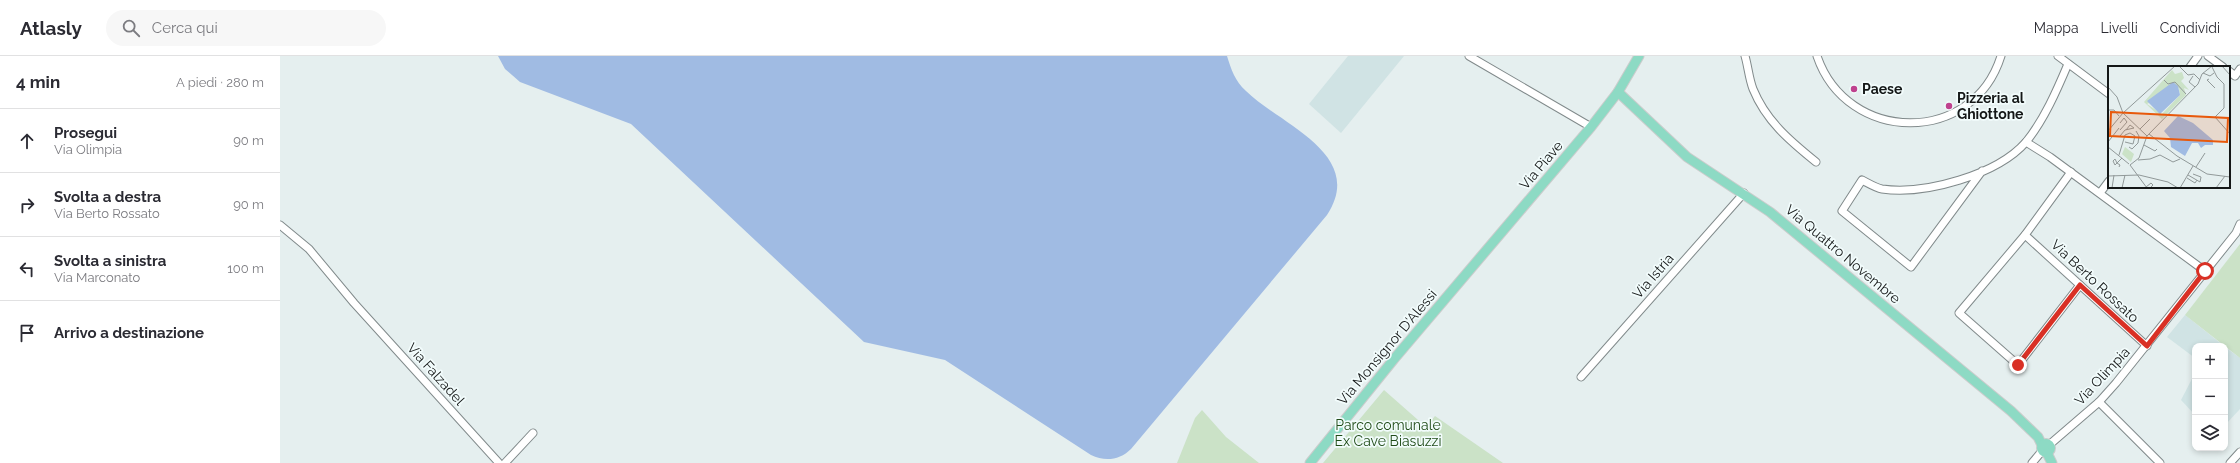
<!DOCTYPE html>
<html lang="it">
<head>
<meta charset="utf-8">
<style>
	:root { --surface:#fff; --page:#f7f7f7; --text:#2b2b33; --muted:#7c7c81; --line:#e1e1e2 }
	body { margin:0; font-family:Raleway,sans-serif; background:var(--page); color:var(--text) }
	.controls { position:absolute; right:12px; bottom:12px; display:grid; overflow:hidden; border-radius:8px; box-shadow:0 2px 6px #0003 }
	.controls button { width:36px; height:36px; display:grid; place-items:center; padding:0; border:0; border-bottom:1px solid var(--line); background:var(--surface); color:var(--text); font:20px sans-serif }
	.stop { position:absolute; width:12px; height:12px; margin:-9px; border:3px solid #d93025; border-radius:50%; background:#fff }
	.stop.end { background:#d93025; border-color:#fff; box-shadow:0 1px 4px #0008 }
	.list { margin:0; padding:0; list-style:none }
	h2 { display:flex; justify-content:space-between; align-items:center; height:52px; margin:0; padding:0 16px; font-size:17px }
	h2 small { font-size:13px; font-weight:400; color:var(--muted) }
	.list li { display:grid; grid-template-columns:26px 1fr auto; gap:12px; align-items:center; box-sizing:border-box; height:64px; padding:0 16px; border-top:1px solid var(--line) }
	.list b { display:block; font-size:15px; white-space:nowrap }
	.list p { margin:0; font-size:13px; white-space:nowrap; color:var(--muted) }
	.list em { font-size:13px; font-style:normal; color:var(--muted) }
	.icon { flex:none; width:22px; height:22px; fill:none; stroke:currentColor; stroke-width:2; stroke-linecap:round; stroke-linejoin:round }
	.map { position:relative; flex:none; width:1960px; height:407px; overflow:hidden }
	header { display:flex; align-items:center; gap:24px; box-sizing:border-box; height:56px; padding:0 20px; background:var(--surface); border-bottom:1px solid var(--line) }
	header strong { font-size:19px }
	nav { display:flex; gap:22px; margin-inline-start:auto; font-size:14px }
	.search { width:280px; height:36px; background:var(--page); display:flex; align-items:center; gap:10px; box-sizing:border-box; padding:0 14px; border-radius:22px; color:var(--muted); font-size:15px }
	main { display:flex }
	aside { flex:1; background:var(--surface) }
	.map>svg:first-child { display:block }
</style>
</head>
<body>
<header>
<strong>Atlasly</strong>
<div class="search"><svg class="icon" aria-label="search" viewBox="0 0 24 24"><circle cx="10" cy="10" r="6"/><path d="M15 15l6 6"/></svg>Cerca qui</div>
<nav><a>Mappa</a><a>Livelli</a><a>Condividi</a></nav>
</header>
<main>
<aside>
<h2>4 min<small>A piedi · 280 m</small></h2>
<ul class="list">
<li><svg class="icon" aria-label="ahead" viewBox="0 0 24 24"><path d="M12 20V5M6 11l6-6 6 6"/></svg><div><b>Prosegui</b><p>Via Olimpia</p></div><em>90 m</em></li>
<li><svg class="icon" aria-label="right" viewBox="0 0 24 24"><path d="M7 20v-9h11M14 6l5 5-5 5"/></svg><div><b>Svolta a destra</b><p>Via Berto Rossato</p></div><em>90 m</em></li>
<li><svg class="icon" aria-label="left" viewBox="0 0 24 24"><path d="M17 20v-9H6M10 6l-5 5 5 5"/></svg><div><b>Svolta a sinistra</b><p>Via Marconato</p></div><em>100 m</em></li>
<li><svg class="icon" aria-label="arrive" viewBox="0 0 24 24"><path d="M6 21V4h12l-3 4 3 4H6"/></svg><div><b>Arrivo a destinazione</b></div></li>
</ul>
</aside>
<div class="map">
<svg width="1960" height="407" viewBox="0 0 1960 407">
	<rect width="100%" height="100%" fill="#e5efef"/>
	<!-- built -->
	<g fill="#d0e3e4">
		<polygon points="1068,0 1124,0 1061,77 1029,48"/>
		<polygon points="1905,259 1944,290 1915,290 1915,302 1887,281"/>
		<polygon points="1945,291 1960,302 1960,353 1945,369"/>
		<polygon points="1915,317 1915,359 1901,344"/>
	</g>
	<!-- green -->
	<g fill="#cbe2c7">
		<polygon points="1960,188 1960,302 1905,259"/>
		<polygon points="1104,334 1146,371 1155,360 1223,407 1043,407"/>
		<polygon points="922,354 946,381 979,407 897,407 915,362"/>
	</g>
	<!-- water -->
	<path fill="#a0bbe3" d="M218,0H947C951,13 955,25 966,35C999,68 1087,98 1047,159L851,393C840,404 825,406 811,399L665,304L584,286L351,68L240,26L225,13Z"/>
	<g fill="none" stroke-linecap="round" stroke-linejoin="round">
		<defs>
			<g id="minor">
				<polyline points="1189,0 1311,71"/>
				<path d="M1465,0C1468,10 1469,23 1473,33C1486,65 1510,85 1536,106"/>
				<path d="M1537,0C1567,88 1693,90 1721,0"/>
				<polyline points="1778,0 1829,38"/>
				<polyline points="1928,0 1943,11"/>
				<polyline points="1910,11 1918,0"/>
				<polyline points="1949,15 1955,20 1960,13"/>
				<polyline points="1746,86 1770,101 1925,215"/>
				<path d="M1702,115L1631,211L1562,155L1582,124C1588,127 1596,132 1602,133C1645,139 1717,119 1746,86C1764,64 1777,34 1788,8"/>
				<polyline points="1791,116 1745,179 1679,257 1738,309 1800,229"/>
				<polyline points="1820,137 1829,125"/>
				<polyline points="0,169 29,193 74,247 219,407"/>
				<polyline points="1745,179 1867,290"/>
				<polyline points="1301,321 1464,137"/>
				<polyline points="1819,346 1880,407"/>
				<polyline points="1769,389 1819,346 1836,327 1956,177 1960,168"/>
				<polyline points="225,407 253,377"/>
				<polyline points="1752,407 1762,395"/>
				<polyline points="1950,407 1960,396"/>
			</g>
			<g id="major">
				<polyline points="1338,36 1407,101 1490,156 1731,355 1758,381 1762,389"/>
				<circle cx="1766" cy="392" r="4.5"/>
				<polyline points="1767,397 1772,407"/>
				<polyline points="1030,407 1114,303 1311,71 1338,36 1359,0"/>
			</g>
		</defs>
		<!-- minor casing -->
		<use href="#minor" stroke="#818a8b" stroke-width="9"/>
		<!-- major casing -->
		<use href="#major" stroke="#cbcccc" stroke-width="11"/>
		<!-- minor -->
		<use href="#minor" stroke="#fff" stroke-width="7"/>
		<!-- major -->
		<use href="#major" stroke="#8ddac4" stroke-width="9"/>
	</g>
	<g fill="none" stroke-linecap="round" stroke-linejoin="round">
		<!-- route -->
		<polyline stroke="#d93025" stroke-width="5" points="1738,309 1800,229 1867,290 1925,215"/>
	</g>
	<!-- markers -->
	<g fill="#bf418e" stroke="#f2fcfc" stroke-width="1.5">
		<circle cx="1574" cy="33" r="4"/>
		<circle cx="1669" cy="50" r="4"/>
	</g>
	<g text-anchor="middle" stroke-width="3.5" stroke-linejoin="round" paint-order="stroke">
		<!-- poi labels -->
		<g font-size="14" font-weight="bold" fill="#141717" stroke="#f2fcfc" text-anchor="start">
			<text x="1582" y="38">Paese</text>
			<text x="1677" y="47">Pizzeria al<tspan x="1677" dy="16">Ghiottone</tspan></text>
		</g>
		<!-- street labels -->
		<g font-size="14" fill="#141717" stroke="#f2fcfc">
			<text transform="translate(1261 109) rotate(-50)" y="5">Via Piave</text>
			<text transform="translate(1563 198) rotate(40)" y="5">Via Quattro Novembre</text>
			<text transform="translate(1373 220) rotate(-49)" y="5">Via Istria</text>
			<text transform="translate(1815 225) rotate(43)" y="5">Via Berto Rossato</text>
			<text transform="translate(1107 291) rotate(-50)" y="5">Via Monsignor D'Alessi</text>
			<text transform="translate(156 318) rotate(48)" y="5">Via Falzadel</text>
			<text transform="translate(1822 320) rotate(-47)" y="5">Via Olimpia</text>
		</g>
		<!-- park labels -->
		<g font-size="14" fill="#204c18" stroke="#f2fcfc">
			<text x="1108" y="374">Parco comunale<tspan x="1108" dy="16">Ex Cave Biasuzzi</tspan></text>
		</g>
	</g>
	<!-- overview -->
	<g transform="translate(1828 10)">
		<rect width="122" height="122" fill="#e5efef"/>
		<path d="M64,4L67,8L74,6L76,12L73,15L81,24L76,22L78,29L54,53L36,36ZM71,22L72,29L54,48L39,38ZM17,81L26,88L23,96L14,88Z" fill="#cbe2c7" fill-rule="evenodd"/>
		<path d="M65,16L70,20L72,29L52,48L39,35ZM70,50L85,57L105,74V79H97L93,82L90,77H84L77,90L63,81L62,72L56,65Z" fill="#a0bbe3"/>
		<path fill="none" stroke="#919999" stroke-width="1" d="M71,0L80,9L86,8L92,14M114,0L122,9M104,1L109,11L116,18V42M95,7L102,10L106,7M85,10L81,16L87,21M101,13L99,14L107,22M56,14L60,18L67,16L78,28M0,21L9,31L15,47M116,42L107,51L122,68M0,44H6L11,50M15,47L67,0M15,47L39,70M12,57L16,52L19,56L12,64M32,63L42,53M0,65L15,47M41,68L69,90L99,108L122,111M12,70L17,64L26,62L22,59L18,64M0,76L11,62M36,79L47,85L49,83M0,81L21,98M21,81L24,83L30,77L31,70L28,65M11,89L17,69L22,67L27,70L25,78L17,76M30,94L42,93L52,89L65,96L72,93M22,99L39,122M22,99L31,92L39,70L90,18L94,8L104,0M11,101L12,99L9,97L7,93L5,95L7,99L14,92M88,101L97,87M80,109L92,116L93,111L85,108M0,110L31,109L60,116L70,122M79,112L87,117L89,114M38,121L43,117L45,119L42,122M4,122L6,109M14,122L17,109M72,122L85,100M108,122L117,110"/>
		<path fill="#e8590c" fill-opacity="0.15" stroke="#e8590c" stroke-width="2" d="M3,46L120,52L119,76L2,70Z"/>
		<rect width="122" height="122" fill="none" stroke="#141717" stroke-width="2"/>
	</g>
</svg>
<div class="controls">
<button>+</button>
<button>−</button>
<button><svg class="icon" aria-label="layers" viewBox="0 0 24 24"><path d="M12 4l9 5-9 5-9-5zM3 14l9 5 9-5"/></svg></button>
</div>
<div class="stop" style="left:1925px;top:215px"></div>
<div class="stop end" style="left:1738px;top:309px"></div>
</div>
</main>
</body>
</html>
